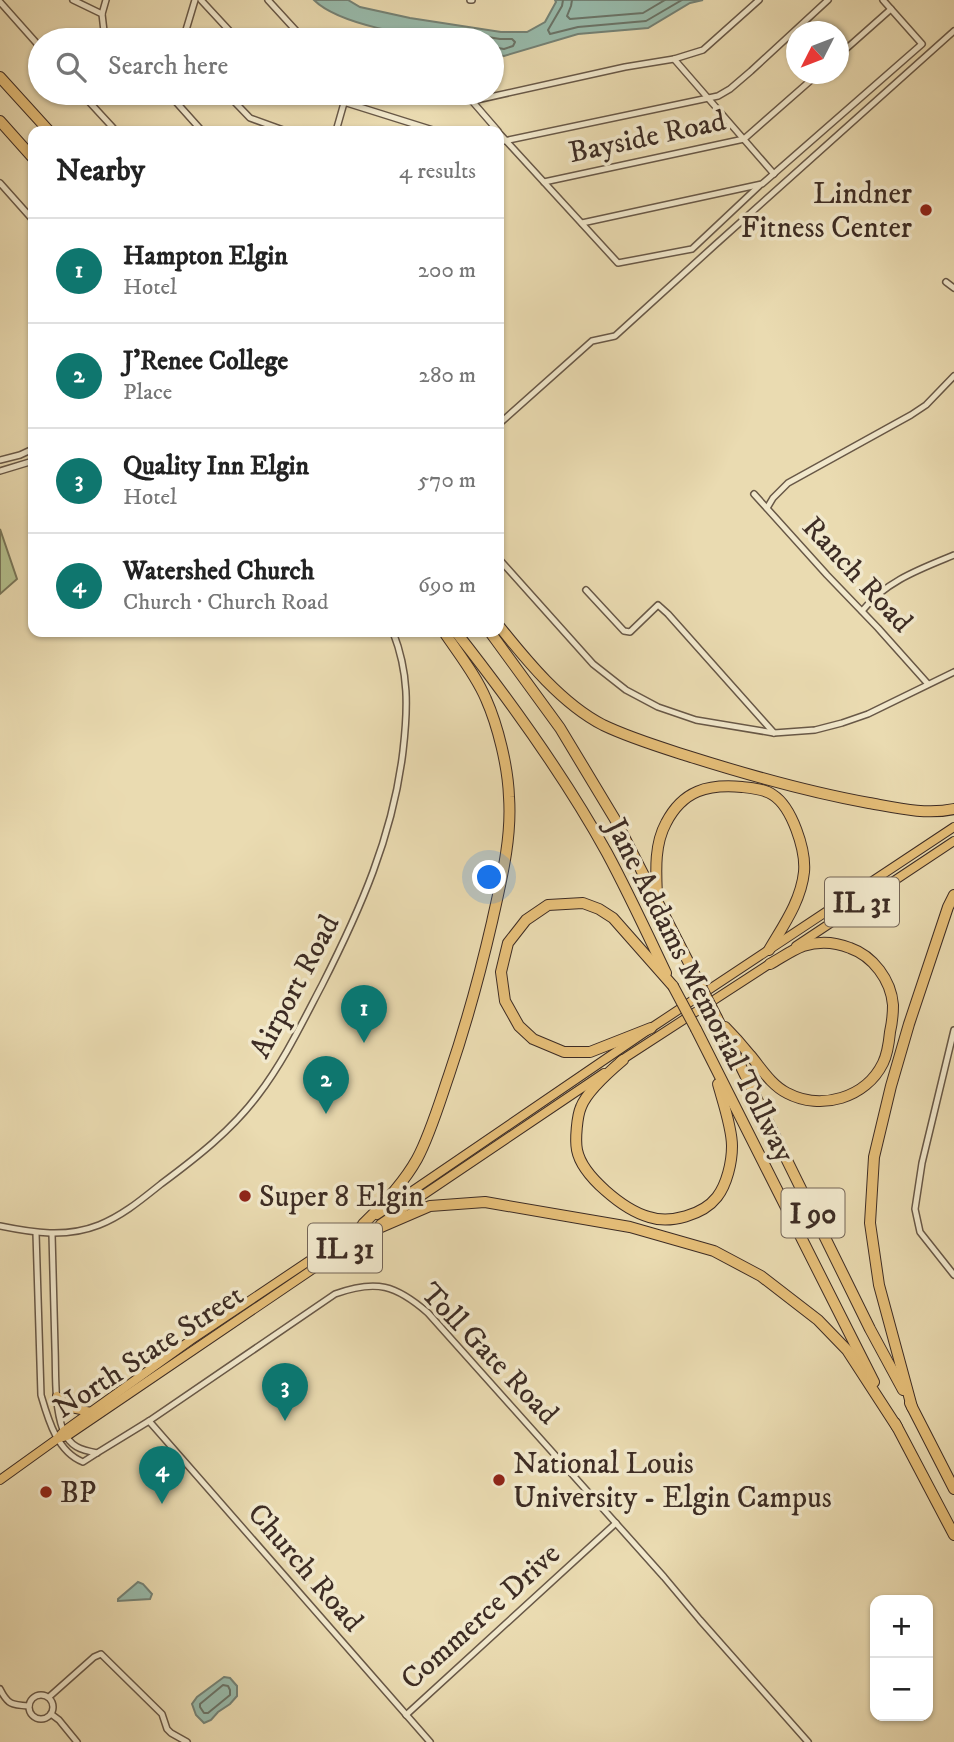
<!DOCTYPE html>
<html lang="en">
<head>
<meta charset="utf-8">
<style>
	:root { --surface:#fff; --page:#f6f6f6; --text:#222; --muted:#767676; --line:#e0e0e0; --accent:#0f766e }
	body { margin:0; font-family:"IM FELL DW Pica",serif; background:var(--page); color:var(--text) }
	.controls { position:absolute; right:21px; bottom:21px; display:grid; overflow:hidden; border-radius:14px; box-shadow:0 2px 5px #0004 }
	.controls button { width:63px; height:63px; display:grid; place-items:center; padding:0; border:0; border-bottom:2px solid var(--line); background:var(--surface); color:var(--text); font:35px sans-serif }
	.compass { position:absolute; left:786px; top:21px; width:63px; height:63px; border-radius:50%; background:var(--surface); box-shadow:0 2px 5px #0004; rotate:228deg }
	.you { position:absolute; left:490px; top:878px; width:24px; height:24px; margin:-18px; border:5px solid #fff; border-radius:50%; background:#1a73e8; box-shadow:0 0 0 10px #1a73e833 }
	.badge { display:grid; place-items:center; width:46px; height:46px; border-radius:50%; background:var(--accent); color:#fff; font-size:23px; font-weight:700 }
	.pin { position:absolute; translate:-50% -58px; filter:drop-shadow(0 2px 4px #0008) }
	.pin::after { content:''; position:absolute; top:37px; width:24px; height:21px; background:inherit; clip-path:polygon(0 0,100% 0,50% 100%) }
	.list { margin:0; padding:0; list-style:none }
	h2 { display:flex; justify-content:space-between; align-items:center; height:91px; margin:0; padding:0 28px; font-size:30px }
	h2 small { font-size:23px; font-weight:400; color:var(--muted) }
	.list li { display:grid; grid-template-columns:46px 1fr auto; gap:21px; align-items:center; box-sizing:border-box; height:105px; padding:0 28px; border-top:2px solid var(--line) }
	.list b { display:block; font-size:26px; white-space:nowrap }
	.list p { margin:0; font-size:23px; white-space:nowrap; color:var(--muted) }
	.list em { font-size:23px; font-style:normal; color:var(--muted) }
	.icon { flex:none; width:38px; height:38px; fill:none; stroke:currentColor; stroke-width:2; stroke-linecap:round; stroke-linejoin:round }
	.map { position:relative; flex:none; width:954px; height:1742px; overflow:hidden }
	.search { position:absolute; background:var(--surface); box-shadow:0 2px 5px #0004; left:28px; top:28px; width:476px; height:77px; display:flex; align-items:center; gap:18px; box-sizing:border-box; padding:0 24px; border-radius:38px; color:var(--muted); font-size:26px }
	.panel { position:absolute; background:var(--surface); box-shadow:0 2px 5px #0004; left:28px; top:126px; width:476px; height:511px; border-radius:14px }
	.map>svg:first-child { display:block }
</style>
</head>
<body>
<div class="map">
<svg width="954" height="1742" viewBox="0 0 954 1742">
	<rect width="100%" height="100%" fill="#eadbb1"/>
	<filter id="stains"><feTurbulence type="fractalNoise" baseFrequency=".00286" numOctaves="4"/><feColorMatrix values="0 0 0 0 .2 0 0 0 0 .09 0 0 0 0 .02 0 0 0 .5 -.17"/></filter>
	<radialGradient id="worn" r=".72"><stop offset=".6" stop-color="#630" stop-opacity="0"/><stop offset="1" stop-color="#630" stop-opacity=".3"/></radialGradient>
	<!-- green -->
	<polygon fill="#b4c18e" stroke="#787659" stroke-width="2" points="0,529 17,579 0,594"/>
	<!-- water -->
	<g fill="#98bbac" stroke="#748276" stroke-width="2">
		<path d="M314,0H348L360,7L410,18L501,32H527L545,22L556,2L555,0H703L690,3L648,28L578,34L504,56L492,54V40C477,40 462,42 448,40C413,36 339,25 314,0Z"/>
		<polygon points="138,1582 143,1584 152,1594 150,1599 118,1601 118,1599"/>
		<polygon points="224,1677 230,1678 237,1686 237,1696 230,1704 218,1712 211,1720 204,1723 196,1715 192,1704 197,1697"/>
	</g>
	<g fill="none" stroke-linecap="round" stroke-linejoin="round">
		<!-- shore -->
		<g stroke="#6a7468" stroke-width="2">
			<polyline points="563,0 562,6 548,30 550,34 578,27 646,21 682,0"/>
			<polyline points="572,0 571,6 567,16 570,19 643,13 665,0"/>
			<polyline points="437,40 436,32 439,29 500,39 512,39 515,42 513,46 504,49 492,47"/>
			<polygon points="223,1685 228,1686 230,1690 230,1695 208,1713 204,1713 200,1707 200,1704"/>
		</g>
		<defs>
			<g id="street">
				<polyline points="73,0 102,14 105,40"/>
				<polyline points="201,0 238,40"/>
				<polyline points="268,0 300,35 316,40"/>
				<polyline points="470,0 472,0"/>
				<polyline points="0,2 40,47"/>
				<polyline points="102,14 106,0"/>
				<polyline points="183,40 195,0"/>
				<polyline points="838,56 891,9"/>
				<polyline points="674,59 774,174"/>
				<polyline points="81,93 116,131"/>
				<polyline points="168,93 202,131"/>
				<polyline points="226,93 250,118 286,131"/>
				<polyline points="315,93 436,131"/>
				<polyline points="461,93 472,101 498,131"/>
				<polyline points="472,101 625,67 674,59 703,50 759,0"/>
				<polyline points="336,131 344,103 349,93"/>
				<polyline points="499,133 618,263 692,249 759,186"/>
				<polyline points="499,142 718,96 730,89 751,71 828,0"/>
				<polyline points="544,182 744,139 818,74"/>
				<polyline points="0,183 33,220"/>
				<polyline points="582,223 762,184 922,44 883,0"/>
				<polyline points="946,282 954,288"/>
				<polyline points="499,424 592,341 615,336 715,245 954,31"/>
				<polyline points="0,460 20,455 33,449"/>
				<polyline points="0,471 33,461"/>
				<polyline points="754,494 827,575 878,628 928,684"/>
				<polyline points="767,508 773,498 788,483 911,415 926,405 954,376"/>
				<polyline points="499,559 593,664 626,690 658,707 696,720 774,733 815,730 842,723 868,714 954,672"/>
				<polyline points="586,590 624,631 630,632 658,605 668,614 774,733"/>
				<path d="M862,611C886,581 920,569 954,555"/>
				<polyline points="954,1030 922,1163 915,1209 920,1232 954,1275"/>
				<path d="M0,1226C34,1233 66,1238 99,1225C122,1216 141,1200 161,1184C196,1158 232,1130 258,1095C284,1061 302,1023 322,985C360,910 393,836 403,751C408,708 409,673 393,632"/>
				<path d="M36,1233L41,1395C48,1419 57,1452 83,1462L97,1453L149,1421L335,1294C376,1279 396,1285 428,1313L664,1577L700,1620L808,1742"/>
				<path d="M52,1234C53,1272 54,1310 55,1348C56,1374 54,1405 63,1430C70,1447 81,1450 97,1453"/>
				<polyline points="149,1421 430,1742"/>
				<path d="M0,1689C8,1705 12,1705 29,1706"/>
				<circle cx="41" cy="1707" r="12"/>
				<polyline points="49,1697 94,1657 101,1654 162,1714 167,1729 171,1733 187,1742"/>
				<polyline points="51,1714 59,1720 77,1742"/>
				<polyline points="406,1715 616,1523"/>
			</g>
			<g id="primary">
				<polyline points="796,946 954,841"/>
				<polyline points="620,1061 774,961"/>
				<polyline points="377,1215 651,1028 954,827"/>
				<polyline points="380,1224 604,1073"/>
				<polyline points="57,1396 71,1408 91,1412"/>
				<polyline points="60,1438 67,1436 369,1231"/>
				<polyline points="0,1480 57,1439 64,1431 191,1340 367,1222"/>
			</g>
			<g id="highway">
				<polyline points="0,77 49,131"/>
				<polyline points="0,121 33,158"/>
				<path d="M499,626C527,661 562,704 603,725C630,738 660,747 688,756C748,775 808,792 869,803C897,808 926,815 954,809"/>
				<path d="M456,632C511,702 564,775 607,853C628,892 647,933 666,973"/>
				<polyline points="490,632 560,728 616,821 693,971"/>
				<path d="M657,897C656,872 654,845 666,823C683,790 708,784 742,787C752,788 765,789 773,795C792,807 806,850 804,872C801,901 783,926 769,950"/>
				<polyline points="717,1018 870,1329 903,1390"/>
				<path d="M725,1027C734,1036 742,1045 750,1055C761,1068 771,1085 787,1093C821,1111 866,1098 883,1063C888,1053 889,1042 890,1032C892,1023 893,1014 893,1005C891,980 873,956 850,948C835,942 819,941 803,946C792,950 781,958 770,964"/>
				<polyline points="651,1028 590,1052 564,1052 533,1039 519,1026 505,1001 501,972 508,943 526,920 548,905 583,903 599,909 613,918 673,986"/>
				<polyline points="696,1029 874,1382"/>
				<path d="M623,1060C610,1071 587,1091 581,1107C577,1116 575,1140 577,1150C582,1176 624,1210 649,1217C670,1224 703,1215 717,1197C727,1184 732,1162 732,1146C732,1128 723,1102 718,1084"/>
				<path d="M363,1224C383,1205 403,1184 417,1159C430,1135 440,1101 449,1075C466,1025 480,974 492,922C501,881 512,839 509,797C508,767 498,726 486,699C476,675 458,653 444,632"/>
				<polyline points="365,1234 430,1206 485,1202 630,1227 714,1251 761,1276 818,1320 847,1350 897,1427"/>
				<polyline points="910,1403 954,1489"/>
				<polyline points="912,1407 879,1285 870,1223 874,1157 891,1086 909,1024 948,907 954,895"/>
				<polyline points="895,1423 954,1535"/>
			</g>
		</defs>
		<!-- street casing -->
		<use href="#street" stroke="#685847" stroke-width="8"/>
		<!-- primary casing -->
		<use href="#primary" stroke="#3d2c24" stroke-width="10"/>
		<!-- highway casing -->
		<use href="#highway" stroke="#3d2c24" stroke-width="12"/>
		<!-- street -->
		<use href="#street" stroke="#f1e8cc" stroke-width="5"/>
		<!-- primary -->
		<use href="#primary" stroke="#e5be78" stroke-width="8"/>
		<!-- highway -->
		<use href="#highway" stroke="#e5be78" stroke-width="10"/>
		<defs>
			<g id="highway-bridge">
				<polyline points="693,971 717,1018"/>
				<polyline points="673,986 696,1029"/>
			</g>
		</defs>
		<!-- highway-bridge casing -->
		<use href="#highway-bridge" stroke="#3d2c24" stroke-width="12" stroke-linecap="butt"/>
		<!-- highway-bridge -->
		<use href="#highway-bridge" stroke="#e5be78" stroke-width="10"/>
	</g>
	<!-- markers -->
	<g fill="#8f2418" stroke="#f1e8cc" stroke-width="2.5">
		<circle cx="926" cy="210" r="7"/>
		<circle cx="245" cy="1196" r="7"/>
		<circle cx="499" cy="1480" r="7"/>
		<circle cx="46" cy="1492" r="7"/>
	</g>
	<g text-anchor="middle" stroke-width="7" stroke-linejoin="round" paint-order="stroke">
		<!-- shield labels -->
		<g fill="#f1e8cc" stroke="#736456" stroke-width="2">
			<rect x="825" y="877.5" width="74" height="49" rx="5"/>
			<rect x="781.5" y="1188.5" width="63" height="49" rx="5"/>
			<rect x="308" y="1223.5" width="74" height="49" rx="5"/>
		</g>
		<g font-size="28" font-weight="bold" fill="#3d2c24">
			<text x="862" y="912">IL 31</text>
			<text x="813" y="1223">I 90</text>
			<text x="345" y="1258">IL 31</text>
		</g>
		<!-- street labels -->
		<g font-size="30" fill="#3d2c24" stroke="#f1e8cc">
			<text transform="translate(647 136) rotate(-12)" y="10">Bayside Road</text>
			<text transform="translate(858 574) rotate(47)" y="10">Ranch Road</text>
			<text transform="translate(294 986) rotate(-62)" y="10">Airport Road</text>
			<text transform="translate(701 990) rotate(63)" y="10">Jane Addams Memorial Tollway</text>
			<text transform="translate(148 1351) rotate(-33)" y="10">North State Street</text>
			<text transform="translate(490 1353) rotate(46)" y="10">Toll Gate Road</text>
			<text transform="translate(306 1567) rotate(49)" y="10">Church Road</text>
			<text transform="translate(480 1616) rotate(-42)" y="10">Commerce Drive</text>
		</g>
		<!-- poi labels -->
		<g font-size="30" fill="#3d2c24" stroke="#f1e8cc" text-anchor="start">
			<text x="912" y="203" text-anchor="end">Lindner<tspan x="912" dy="34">Fitness Center</tspan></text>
			<text x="259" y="1206">Super 8 Elgin</text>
			<text x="513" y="1473">National Louis<tspan x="513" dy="34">University - Elgin Campus</tspan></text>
			<text x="60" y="1502">BP</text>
		</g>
	</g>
	<rect width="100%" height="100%" filter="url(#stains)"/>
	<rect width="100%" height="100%" fill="url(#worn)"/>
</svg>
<div class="controls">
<button>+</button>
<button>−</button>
</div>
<svg class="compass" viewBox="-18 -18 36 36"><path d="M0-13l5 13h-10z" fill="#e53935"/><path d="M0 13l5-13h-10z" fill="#767676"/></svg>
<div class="you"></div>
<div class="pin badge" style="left:364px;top:1043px">1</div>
<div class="pin badge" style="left:326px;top:1114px">2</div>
<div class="pin badge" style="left:285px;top:1421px">3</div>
<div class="pin badge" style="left:162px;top:1504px">4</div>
<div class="search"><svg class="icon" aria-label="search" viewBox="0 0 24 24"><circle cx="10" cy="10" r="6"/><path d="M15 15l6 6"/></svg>Search here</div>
<section class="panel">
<h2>Nearby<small>4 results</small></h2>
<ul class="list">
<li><span class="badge">1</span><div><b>Hampton Elgin</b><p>Hotel</p></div><em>200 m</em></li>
<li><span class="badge">2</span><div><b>J'Renee College</b><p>Place</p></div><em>280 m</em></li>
<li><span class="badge">3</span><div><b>Quality Inn Elgin</b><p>Hotel</p></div><em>570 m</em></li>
<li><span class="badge">4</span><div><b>Watershed Church</b><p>Church · Church Road</p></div><em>690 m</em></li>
</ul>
</section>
</div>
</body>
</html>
